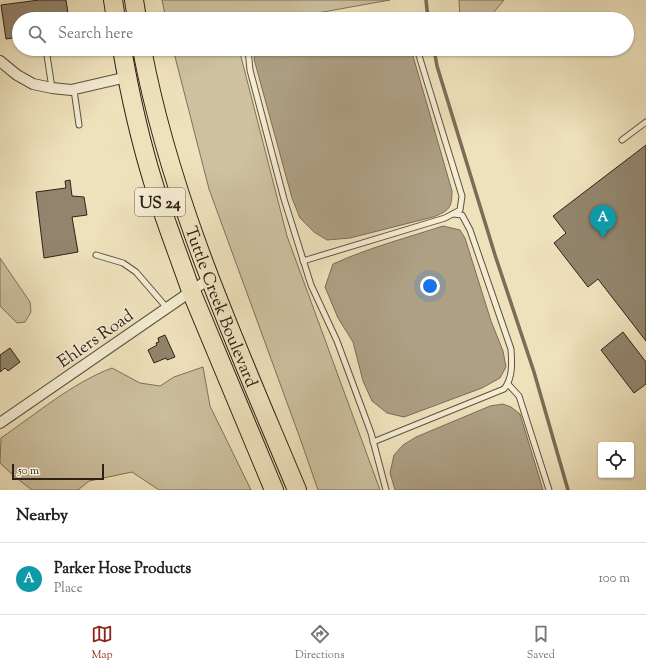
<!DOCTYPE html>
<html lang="en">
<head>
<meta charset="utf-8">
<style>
	:root { --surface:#fff; --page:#f6f6f6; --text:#222; --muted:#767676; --line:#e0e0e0; --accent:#8f2418 }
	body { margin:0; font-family:"Sorts Mill Goudy",serif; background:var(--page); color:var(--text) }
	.controls { position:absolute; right:12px; bottom:12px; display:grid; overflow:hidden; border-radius:4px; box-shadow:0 1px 3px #0004 }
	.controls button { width:36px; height:36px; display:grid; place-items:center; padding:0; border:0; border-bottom:1px solid var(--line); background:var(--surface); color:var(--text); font:20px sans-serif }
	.scale { position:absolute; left:12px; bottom:10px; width:92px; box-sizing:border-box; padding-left:4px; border:2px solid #2e2117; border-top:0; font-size:11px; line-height:14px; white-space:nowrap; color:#2e2117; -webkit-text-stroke:3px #f4ecd3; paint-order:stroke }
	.you { position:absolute; left:430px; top:286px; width:14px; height:14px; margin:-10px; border:3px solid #fff; border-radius:50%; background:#1a73e8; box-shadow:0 0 0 6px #1a73e833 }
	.badge { display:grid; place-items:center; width:26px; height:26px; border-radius:50%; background:var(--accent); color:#fff; font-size:13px; font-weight:700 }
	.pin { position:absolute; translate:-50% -33px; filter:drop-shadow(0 1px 2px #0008) }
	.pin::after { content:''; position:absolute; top:21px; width:14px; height:12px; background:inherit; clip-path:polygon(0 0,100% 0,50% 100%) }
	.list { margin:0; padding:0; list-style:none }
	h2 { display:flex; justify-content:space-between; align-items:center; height:52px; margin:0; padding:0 16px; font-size:17px }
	h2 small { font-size:13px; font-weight:400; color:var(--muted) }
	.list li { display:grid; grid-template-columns:26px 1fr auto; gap:12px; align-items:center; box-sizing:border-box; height:72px; padding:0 16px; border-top:1px solid var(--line) }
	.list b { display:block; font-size:15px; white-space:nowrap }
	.list p { margin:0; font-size:13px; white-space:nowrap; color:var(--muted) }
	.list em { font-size:13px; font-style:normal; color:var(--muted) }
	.icon { flex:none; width:22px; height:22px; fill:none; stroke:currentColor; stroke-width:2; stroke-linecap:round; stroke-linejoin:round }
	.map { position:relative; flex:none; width:646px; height:490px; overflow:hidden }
	.search { position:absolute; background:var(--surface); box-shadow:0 1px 3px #0004; left:12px; right:12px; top:12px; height:44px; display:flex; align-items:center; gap:10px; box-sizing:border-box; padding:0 14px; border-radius:22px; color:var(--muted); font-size:15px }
	.sheet { height:124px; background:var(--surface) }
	nav { display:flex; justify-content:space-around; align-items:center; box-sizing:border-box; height:56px; border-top:1px solid var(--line); background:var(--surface); font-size:11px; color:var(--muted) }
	nav a { display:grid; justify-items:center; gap:2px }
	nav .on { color:var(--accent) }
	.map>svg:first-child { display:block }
</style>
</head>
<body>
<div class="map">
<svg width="646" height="490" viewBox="0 0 646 490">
	<rect width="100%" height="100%" fill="#eee2bc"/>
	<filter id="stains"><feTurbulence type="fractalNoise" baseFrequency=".005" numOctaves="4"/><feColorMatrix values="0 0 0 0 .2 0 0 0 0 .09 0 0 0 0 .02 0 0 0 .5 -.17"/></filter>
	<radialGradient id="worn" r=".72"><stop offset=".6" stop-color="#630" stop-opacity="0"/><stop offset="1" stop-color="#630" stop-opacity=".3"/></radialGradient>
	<!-- green -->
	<g fill="#cdc1a0" stroke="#7e715c">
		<polygon points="162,0 390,0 284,19 166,19"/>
		<polygon points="459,0 504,0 488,19 460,19"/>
		<polygon points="173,49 239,49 287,236 380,490 318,490 301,441 209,189"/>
		<polygon points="0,258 30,302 31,312 25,322 17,323 0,306"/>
		<path d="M203,367L210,406L251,490H159L132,472L89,481L78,490H32L14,476L0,463L1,438C36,414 72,383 112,368L140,383L160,386L174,377Z"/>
	</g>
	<!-- water -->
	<g fill="#ada084" stroke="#7a6d58">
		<path d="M255,49H411L452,191C452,208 449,211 433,217L350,238L327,240L314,232L300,218L292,198L254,59Z"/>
		<path d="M443,226L460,230L465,238L491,321L503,351L506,367L500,378L482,388L404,417L387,413L372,401L363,381L353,342L338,318L325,287L333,264C368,248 406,238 443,226Z"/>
		<polygon points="503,404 511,407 520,414 543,490 395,490 390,473 394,455 403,445 416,437 490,406"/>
	</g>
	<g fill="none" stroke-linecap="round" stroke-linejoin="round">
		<!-- stream -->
		<g stroke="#7a6d58" stroke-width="3.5">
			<polyline points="426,0 428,19"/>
			<polyline points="434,49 437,66 495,255 534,372 568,490"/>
		</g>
	</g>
	<!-- building -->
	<g fill="#92856d" stroke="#2e2117">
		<polygon points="39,0 66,0 68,13 34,18 35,19 19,19 19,37 6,39 1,5"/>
		<polygon points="646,145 646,341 598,279 588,287 554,243 566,233 553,216"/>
		<polygon points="70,180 72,196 84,197 87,215 72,217 78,252 44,258 36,192 66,188 65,181"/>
		<polygon points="623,332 646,362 646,384 634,393 601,350"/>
		<polygon points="165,335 175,357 167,360 166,358 154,363 148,350 157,345 156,343 159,342 158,338"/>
		<polygon points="10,348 20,362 8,371 5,368 0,372 0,355"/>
	</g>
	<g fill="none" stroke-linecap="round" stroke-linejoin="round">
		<defs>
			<g id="lane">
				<polyline points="371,19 394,16 401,19"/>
				<polyline points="46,49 52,88"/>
				<polyline points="248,49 250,70 284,199 311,285 337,341 371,433 386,490"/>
				<polyline points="74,90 79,125"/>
				<polyline points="622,140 646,122"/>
				<polyline points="96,255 123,263 136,272 167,308"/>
				<polyline points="303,261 445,218 460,210 462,196 417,49"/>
				<polyline points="508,384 519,396 549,490"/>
				<path d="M373,442L504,389C513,378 512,363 511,349L470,230L462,215L453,214"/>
			</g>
			<g id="street">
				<polyline points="0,61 17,75 33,84 52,88 71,90 127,77"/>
				<polyline points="0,423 209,279"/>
			</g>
			<g id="highway">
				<polyline points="113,0 116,19"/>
				<polyline points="134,0 137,19"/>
				<path d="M122,49C130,95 140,140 154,185C165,221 179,256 191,291L274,490"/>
				<path id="s1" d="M142,49C171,203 237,346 297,490"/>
			</g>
		</defs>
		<!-- lane casing -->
		<use href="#lane" stroke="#5e5140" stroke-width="7"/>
		<!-- street casing -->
		<use href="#street" stroke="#5e5140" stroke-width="12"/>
		<!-- highway casing -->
		<use href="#highway" stroke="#2e2117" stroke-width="20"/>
		<!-- lane -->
		<use href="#lane" stroke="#f4ecd3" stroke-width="5"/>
		<!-- street -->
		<use href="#street" stroke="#f4ecd3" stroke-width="10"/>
		<!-- highway -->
		<use href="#highway" stroke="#eee2bc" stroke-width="18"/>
	</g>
	<g text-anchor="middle" stroke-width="3" stroke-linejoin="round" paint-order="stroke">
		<!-- shield labels -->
		<rect fill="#f4ecd3" stroke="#695e4f" stroke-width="1" x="135" y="188" width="50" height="28" rx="3"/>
		<g font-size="16" font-weight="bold" fill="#2e2117">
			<text x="160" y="208">US 24</text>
		</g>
		<!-- street labels -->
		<g font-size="17" fill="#2e2117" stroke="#f4ecd3">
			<text dy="6" stroke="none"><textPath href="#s1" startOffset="270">Tuttle Creek Boulevard</textPath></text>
			<text transform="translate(95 338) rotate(-35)" y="6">Ehlers Road</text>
		</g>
	</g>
	<rect width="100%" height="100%" filter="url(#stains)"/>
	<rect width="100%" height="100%" fill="url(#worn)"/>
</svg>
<div class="controls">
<button><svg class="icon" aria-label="locate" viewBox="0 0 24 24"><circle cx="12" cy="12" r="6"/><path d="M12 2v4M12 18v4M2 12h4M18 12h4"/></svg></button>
</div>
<div class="scale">50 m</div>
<div class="you"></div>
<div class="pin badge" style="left:603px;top:238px;background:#0f9aa8">A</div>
<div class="search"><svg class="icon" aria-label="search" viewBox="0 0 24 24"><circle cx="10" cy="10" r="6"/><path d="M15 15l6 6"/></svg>Search here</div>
</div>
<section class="sheet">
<h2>Nearby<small></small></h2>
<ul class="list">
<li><span class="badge" style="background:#0f9aa8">A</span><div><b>Parker Hose Products</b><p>Place</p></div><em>100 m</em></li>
</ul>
</section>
<nav>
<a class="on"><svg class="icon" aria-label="map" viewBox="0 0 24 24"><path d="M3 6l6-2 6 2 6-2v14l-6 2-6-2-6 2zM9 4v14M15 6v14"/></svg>Map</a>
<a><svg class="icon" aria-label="directions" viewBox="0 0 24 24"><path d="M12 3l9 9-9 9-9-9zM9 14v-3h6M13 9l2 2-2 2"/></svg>Directions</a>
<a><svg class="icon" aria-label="saved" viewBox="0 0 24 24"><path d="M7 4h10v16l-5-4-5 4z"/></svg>Saved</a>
</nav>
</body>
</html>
